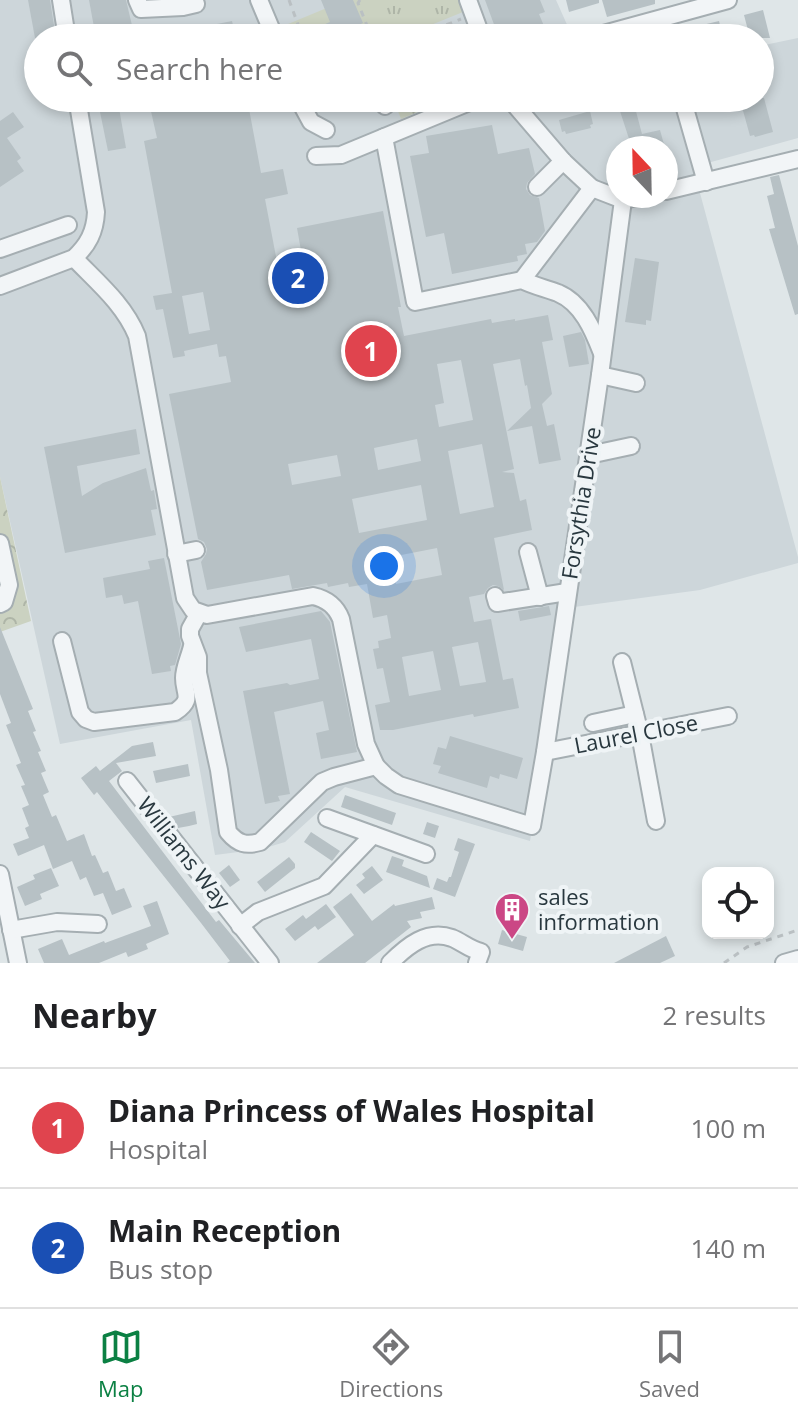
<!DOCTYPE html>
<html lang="en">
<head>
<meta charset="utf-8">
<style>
	:root { --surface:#fff; --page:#f2f2f2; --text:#202124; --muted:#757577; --line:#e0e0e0; --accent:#0b8043 }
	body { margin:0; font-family:"Open Sans",sans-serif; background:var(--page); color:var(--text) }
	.controls { position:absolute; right:24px; bottom:24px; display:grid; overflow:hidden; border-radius:16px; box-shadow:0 4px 12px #0003 }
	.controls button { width:72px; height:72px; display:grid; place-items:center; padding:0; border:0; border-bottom:2px solid var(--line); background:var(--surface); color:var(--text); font:40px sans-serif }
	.compass { position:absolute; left:606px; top:136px; width:72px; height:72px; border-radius:50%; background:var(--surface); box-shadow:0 4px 12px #0003; rotate:338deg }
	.you { position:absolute; left:384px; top:566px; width:28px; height:28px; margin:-20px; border:6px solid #fff; border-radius:50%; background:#1a73e8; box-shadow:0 0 0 12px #1a73e833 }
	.badge { display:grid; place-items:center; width:52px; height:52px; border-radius:50%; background:var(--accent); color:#fff; font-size:26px; font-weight:700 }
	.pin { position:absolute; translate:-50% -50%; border:4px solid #fff; box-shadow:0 2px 8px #0006 }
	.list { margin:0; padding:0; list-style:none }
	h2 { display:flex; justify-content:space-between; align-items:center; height:104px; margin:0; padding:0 32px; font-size:34px }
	h2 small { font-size:26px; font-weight:400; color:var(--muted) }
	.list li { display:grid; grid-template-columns:52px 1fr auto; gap:24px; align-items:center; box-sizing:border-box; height:120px; padding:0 32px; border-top:2px solid var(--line) }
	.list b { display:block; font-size:30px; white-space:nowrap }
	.list p { margin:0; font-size:26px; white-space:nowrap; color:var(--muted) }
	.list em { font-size:26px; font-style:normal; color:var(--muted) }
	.icon { flex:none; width:44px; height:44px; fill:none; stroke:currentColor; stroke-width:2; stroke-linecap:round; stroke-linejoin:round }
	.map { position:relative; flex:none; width:798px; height:963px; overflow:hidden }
	.search { position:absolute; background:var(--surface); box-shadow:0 4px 12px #0003; left:24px; right:24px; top:24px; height:88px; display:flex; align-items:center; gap:20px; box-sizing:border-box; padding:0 28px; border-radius:44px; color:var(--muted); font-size:30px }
	.sheet { height:344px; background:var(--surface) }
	nav { display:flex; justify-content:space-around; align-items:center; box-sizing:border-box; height:112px; border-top:2px solid var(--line); background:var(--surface); font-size:22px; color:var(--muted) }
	nav a { display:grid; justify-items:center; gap:4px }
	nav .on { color:var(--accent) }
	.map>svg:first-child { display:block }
</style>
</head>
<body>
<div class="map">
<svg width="798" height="963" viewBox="0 0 798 963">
	<defs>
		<pattern id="grass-tufts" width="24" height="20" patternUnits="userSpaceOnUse" patternTransform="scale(2)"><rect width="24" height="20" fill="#cbd2c1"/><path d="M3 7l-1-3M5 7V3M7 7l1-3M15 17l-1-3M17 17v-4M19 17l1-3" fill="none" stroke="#aeb5a7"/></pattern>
		<pattern id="park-crowns" width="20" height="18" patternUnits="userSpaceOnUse" patternTransform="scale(2)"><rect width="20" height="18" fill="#cbd2c1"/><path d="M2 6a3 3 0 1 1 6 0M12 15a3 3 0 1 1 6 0" fill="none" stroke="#aeb5a7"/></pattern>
	</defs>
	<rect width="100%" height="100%" fill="#dfe6e8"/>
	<!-- built -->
	<path fill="#cdd6da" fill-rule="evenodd" d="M0,0H556L573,38H38V98H760V46L798,38V138L693,167L798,557V563L700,590L567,608L530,841L345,787L285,842L262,849L215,855L191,720L60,744L0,477ZM618,148H666V196H618Z"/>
	<!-- grass -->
	<g fill="url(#grass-tufts)">
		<polygon points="346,0 458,0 463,12 399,38 280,38 276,29"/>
		<polygon points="393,98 421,98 425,109 401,119"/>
	</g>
	<!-- park -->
	<polygon fill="url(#park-crowns)" points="0,477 31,621 0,632"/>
	<!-- building -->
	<g fill="#b7c1c5" fill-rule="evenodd">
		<polygon points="28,0 50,0 56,38 35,38"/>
		<polygon points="89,0 126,0 135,38 96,38"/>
		<polygon points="321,0 353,0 363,23 352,28 356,38 336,38 335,34 325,38 292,38 330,22"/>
		<polygon points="485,0 540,0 545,12 539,14 549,38 499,38"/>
		<polygon points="566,0 599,0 599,3 569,12"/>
		<polygon points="602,0 655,0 655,4 607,17"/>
		<polygon points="763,10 770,38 750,38 744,15"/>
		<polygon points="232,21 236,38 173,38 172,33"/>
		<polygon points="719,21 723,38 665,38 665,34"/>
		<path d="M148,98H247L261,173L283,169L288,194L265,199L278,267L303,262L297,228L383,211L401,307H398L404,336L491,319L492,323L515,319V321L548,315L553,340L542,342L552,394L542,404L547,426L554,424L561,460L539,464L532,426L507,431L531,408L527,385L525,386L520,359L493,364L514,469L502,472L514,473L520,501L526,499L532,530L494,538L504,590L498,586L493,585L488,588L484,594L469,597L474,622L491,619L503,680L513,678L519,708L474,717L473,714L393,730H380L375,705L390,702L383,668L377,669L373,649L379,648L378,641L391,638L387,615L373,618L367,584L349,587L348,583L328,587L327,583L292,589L289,575L207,590L201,562L206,554L207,549L204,542L198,539L169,394L231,382L226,356L219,357L217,344L184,351L185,356L173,358L163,309L156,310L153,296L172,293L144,141L157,138ZM203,292L210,330L189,334L182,296ZM461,360L473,420L439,427L435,405L444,403L437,364ZM417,439L421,461L378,470L374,448ZM482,444L494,507L460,514L448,451ZM337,455L341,476L292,485L288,464ZM421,485L427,520L359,533L352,499ZM437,548L442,575L396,584L391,557ZM478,642L486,682L460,686L452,647ZM433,651L441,690L409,696L402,657Z"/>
		<polygon points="749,98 764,98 773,132 755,137 754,135 750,136 742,107 750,105"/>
		<polygon points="633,100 642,134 660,130 665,148 632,148 619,108 621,107 620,104"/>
		<polygon points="119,108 126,148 108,151 100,112"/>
		<polygon points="590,111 593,124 590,125 591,128 566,134 565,131 562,132 559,120"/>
		<polygon points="13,112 24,127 7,138 21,158 17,161 24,171 0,187 0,121"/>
		<polygon points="492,125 498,154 529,148 535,174 527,183 526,189 530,195 539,198 545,231 537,242 525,244 527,254 517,256 518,261 452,274 444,233 426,237 410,156 429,153 426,136"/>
		<polygon points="779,175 798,246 798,314 795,315 769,229 775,228 767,196 774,194 770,177"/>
		<polygon points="635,258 659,262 651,321 646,320 646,325 625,322"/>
		<polygon points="581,332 585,340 589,364 569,367 563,336"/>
		<polygon points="136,429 140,454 77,466 82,496 103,483 146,468 151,491 154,490 157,509 151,510 156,535 65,553 44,447"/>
		<polygon points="164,558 181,644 175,665 170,666 171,671 152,674 138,601 124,604 122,595 106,598 103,578 150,569 148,561"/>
		<polygon points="549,606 551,615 520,621 518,611"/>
		<polygon points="321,611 330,622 357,752 321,759 316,733 329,730 323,701 274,712 290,794 278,796 280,801 265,804 243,691 287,683 290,685 319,679 311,639 246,652 239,627"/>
		<polygon points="0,627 33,709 28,711 36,731 33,732 41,751 38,752 46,771 41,773 49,792 43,795 52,817 56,815 67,841 84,834 92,856 95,855 103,873 108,871 116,891 124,888 132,907 112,915 103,893 94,896 86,877 80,880 72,861 53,869 44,845 18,856 13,844 29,838 25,828 29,826 22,808 29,805 21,786 25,785 16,765 21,763 6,725 11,723 0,694"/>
		<polygon points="450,736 523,758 517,779 500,774 499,779 490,776 487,788 438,773 441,766 433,764 438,747 446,749"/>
		<polygon points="153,742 156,756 116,763 122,771 109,781 216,922 219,920 255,963 227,963 230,961 201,923 97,792 94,795 81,778 96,766 100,771 132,746"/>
		<polygon points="188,764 190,776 156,783 153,771"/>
		<polygon points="345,795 396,813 392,825 341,807"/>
		<polygon points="195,811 197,824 189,826 178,828 169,817"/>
		<polygon points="427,822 439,826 435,838 423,834"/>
		<polygon points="311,832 340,851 332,861 304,842"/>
		<polygon points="458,838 475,844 455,897 433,889 437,878 447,882 449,877 451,877 459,852 454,850"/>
		<polygon points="392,856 404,860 402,866 427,876 430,888 386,872"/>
		<polygon points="289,857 295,864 295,868 265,892 257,882"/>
		<polygon points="229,865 240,880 230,887 219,873"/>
		<polygon points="372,866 383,880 364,894 356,885 365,878 362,874"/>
		<polygon points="51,868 59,886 40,894 42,899 25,906 17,887 35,879 33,875"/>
		<polygon points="351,893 372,921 394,904 395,906 432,897 435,909 420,912 422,918 407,921 411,927 365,963 317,963 354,935 333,907"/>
		<polygon points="157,901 169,934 146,944 148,949 128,957 126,952 99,963 44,963 38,949 62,939 69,955 104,941 105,943 151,926 143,906"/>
		<polygon points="326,904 336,917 318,930 315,926 295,941 285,929 303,915 306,919"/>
		<polygon points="502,930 527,937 523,951 498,944"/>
		<polygon points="666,936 675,956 660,963 614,963"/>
	</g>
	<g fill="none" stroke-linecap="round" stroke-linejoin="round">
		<defs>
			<g id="minor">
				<polyline points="61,0 67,38"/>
				<polyline points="137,0 141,9 183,7 196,4"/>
				<polyline points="259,0 275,38"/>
				<polyline points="468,0 482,38"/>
				<polyline points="600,35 728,0"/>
				<polyline points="298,98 311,122 326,130"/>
				<polyline points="382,98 385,106"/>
				<polyline points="509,98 563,161 592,188 623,200"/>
				<polyline points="682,98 706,182"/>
				<path d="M384,137L415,302L522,280C534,286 545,288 558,293C582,303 593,330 602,353"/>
				<polyline points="316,156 341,155 479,98"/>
				<polyline points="537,187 563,161"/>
				<polyline points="666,191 798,159"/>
				<polyline points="623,200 642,196"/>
				<polyline points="0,249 68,225"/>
				<path d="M74,258C97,282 124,304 137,336L185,598L193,610L207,615L313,596C327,599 336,606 341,619L366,744L376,766L386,776L399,785L532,826L545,752L600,375L623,200"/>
				<polyline points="522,280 592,188"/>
				<path d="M0,286L74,258C88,245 95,232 96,212L77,98"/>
				<polyline points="600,375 636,383"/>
				<polyline points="589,455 631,446"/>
				<polyline points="0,543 9,585 4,602 0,604"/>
				<polyline points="528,552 540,597"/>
				<polyline points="176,554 196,550"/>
				<polyline points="495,596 497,603 567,592"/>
				<path d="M199,613L190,629V636L198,657V673L219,770L228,832C238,844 246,846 260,842L322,782L334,777L376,766"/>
				<path d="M62,641L80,712L86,719L94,722L175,712C194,699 184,694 184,678C184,667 190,656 192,646"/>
				<polyline points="622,662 640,734 656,821"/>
				<polyline points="593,723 635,714"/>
				<polyline points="545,752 728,716"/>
				<polyline points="127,781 270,963"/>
				<polyline points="327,818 426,854"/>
				<polyline points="0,874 18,963"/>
				<polyline points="240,926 258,912 324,886 373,835"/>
				<polyline points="11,930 57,922 98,924"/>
				<path d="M390,963C407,946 427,929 452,938C462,942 469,949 481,952L477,963"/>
				<polyline points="784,963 798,959"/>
			</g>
		</defs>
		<!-- minor casing -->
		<use href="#minor" stroke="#a5aeb2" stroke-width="20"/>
		<!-- path -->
		<g stroke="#bac0c3" stroke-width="3" stroke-dasharray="6 6" stroke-linecap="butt">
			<polyline points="289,0 303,38"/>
			<polyline points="360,0 358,3 372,38"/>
			<polyline points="413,38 461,19"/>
			<polyline points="257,108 271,98"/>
			<polyline points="724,963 747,947 798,930"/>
		</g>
		<!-- minor -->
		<use href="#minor" stroke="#f2f5f7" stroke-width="16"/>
	</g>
	<!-- icons -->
	<defs>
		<symbol id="building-pin" viewBox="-11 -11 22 30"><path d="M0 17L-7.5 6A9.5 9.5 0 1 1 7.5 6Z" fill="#cb4785" stroke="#eff4f6"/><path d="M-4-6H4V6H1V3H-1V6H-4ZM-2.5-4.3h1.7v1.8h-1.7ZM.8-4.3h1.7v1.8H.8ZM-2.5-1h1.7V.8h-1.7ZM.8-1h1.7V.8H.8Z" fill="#fff"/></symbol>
	</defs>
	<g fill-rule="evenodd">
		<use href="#building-pin" x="492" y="890" width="40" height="54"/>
	</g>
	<g text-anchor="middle" stroke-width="8" stroke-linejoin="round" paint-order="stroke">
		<!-- street labels -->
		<g font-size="22" fill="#29383f" stroke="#eff4f6">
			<text transform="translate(581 503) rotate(-81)" y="8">Forsythia Drive</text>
			<text transform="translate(636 734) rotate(-11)" y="8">Laurel Close</text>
			<text transform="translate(184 853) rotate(52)" y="8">Williams Way</text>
		</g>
		<!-- poi labels -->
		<g font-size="22" fill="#29383f" stroke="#eff4f6" text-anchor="start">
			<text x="538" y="905">sales<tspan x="538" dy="25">information</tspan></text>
		</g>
	</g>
</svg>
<div class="controls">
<button><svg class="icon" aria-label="locate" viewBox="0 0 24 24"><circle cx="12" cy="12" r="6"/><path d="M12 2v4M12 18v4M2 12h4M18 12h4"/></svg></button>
</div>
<svg class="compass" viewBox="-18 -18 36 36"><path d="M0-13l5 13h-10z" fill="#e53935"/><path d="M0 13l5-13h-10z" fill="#757577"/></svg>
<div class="you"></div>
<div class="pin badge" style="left:371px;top:351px;background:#e0444e">1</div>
<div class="pin badge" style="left:298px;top:278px;background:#1a4fb4">2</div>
<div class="search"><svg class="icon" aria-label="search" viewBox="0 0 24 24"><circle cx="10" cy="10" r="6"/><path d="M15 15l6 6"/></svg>Search here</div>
</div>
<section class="sheet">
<h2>Nearby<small>2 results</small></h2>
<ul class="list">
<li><span class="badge" style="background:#e0444e">1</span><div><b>Diana Princess of Wales Hospital</b><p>Hospital</p></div><em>100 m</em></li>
<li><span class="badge" style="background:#1a4fb4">2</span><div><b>Main Reception</b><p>Bus stop</p></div><em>140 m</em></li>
</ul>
</section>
<nav>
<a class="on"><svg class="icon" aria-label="map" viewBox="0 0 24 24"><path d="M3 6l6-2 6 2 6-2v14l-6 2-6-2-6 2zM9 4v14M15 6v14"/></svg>Map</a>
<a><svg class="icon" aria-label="directions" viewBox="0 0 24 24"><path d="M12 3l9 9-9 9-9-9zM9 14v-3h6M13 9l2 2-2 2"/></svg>Directions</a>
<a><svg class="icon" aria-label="saved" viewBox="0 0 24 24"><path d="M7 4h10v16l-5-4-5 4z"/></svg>Saved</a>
</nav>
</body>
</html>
